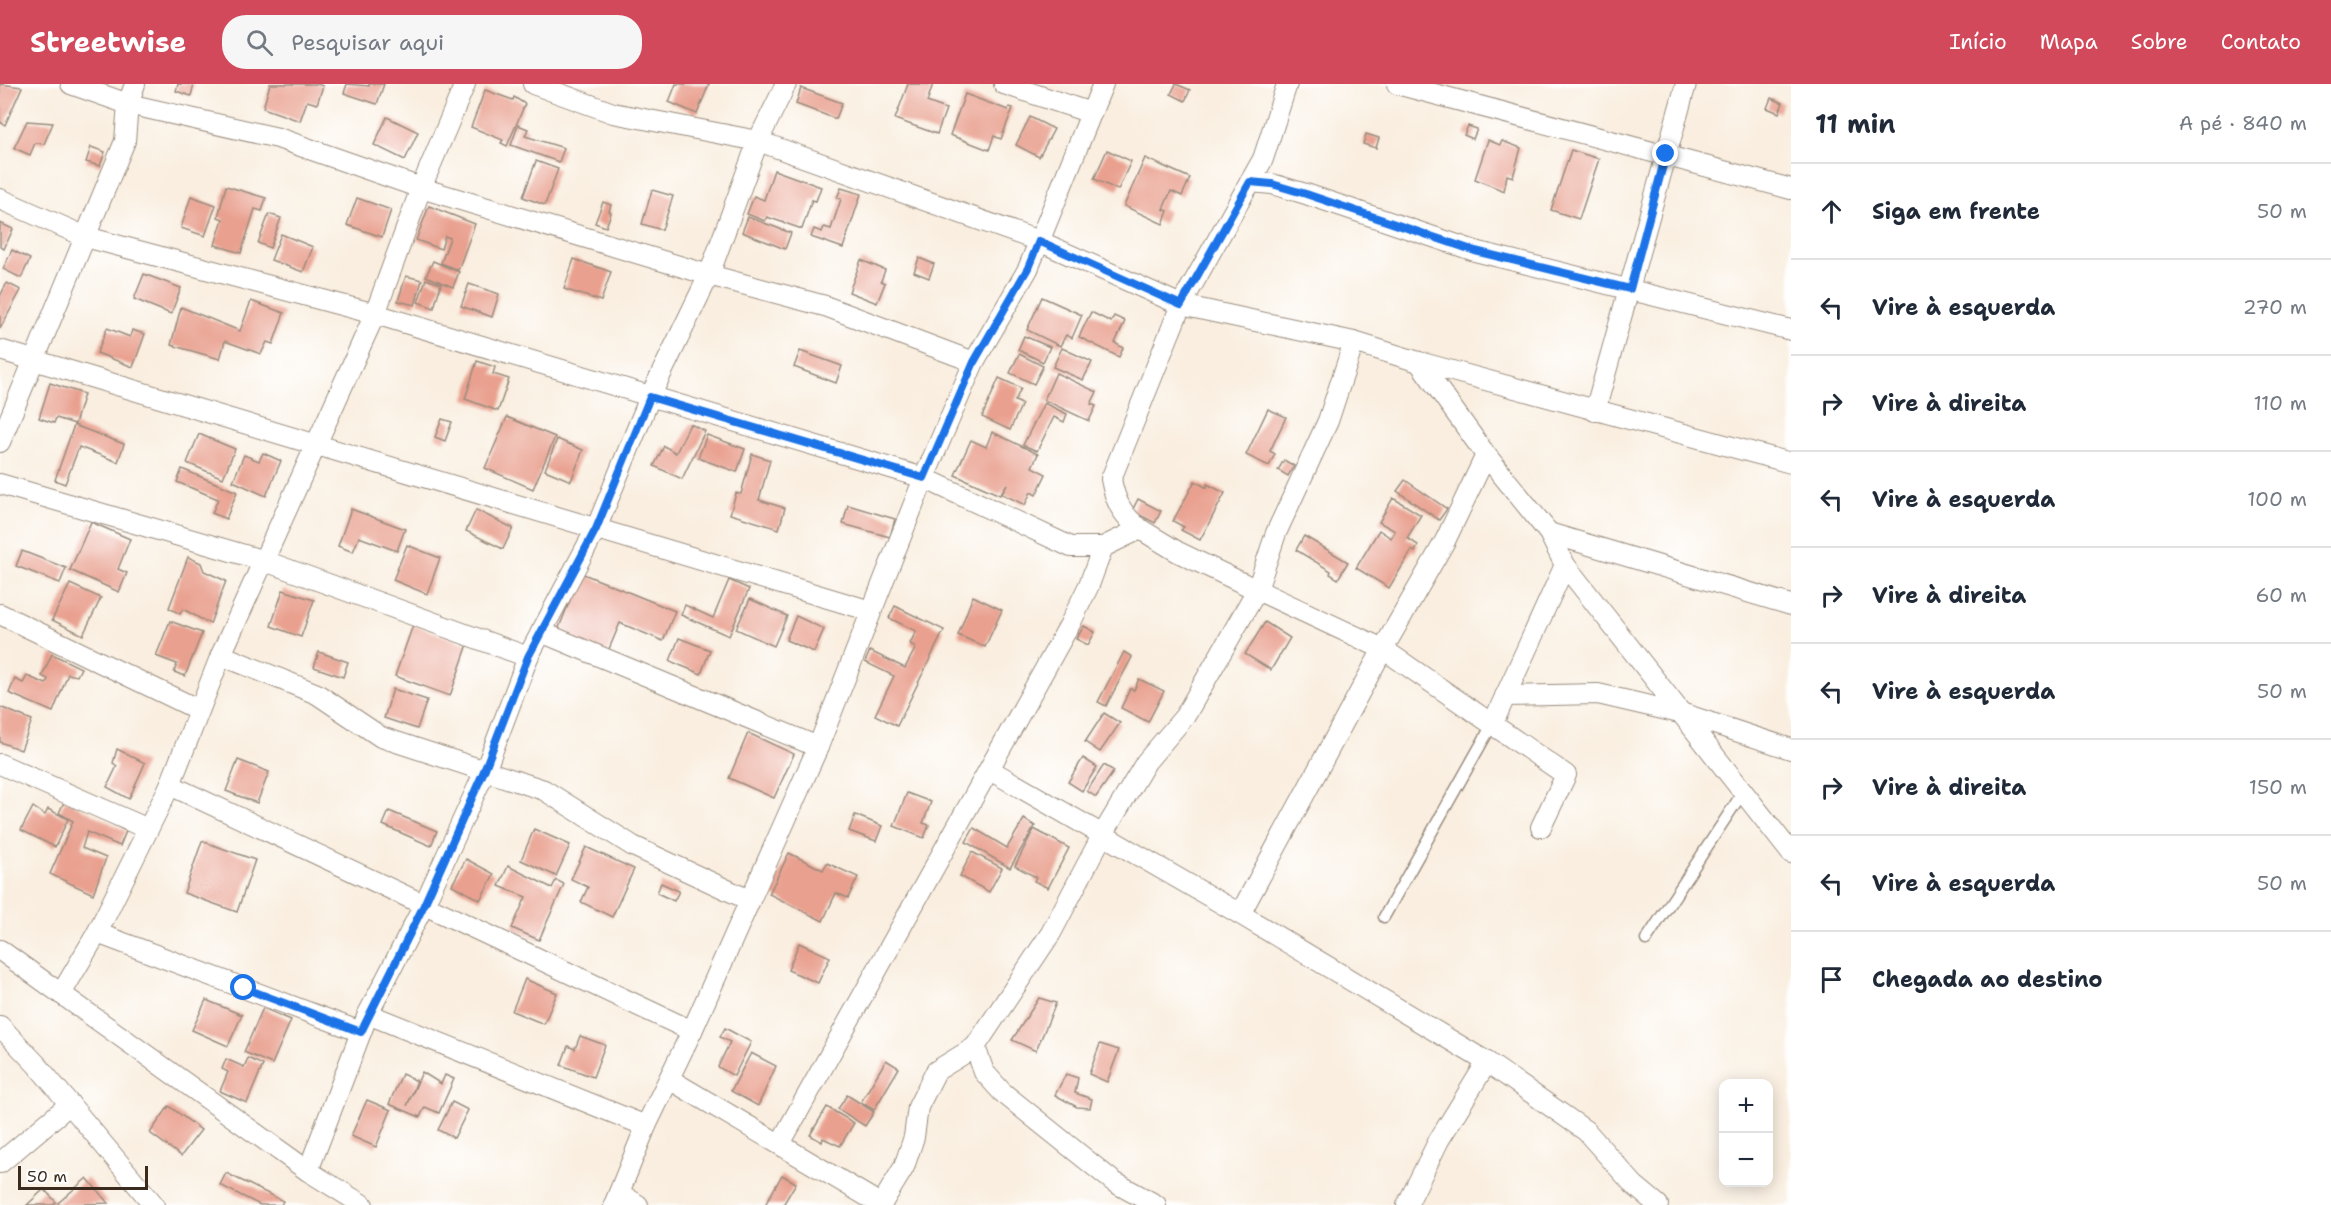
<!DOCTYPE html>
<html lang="pt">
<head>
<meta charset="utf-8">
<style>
	:root { --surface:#fff; --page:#f6f6f7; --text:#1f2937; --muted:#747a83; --line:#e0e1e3; --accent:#d1495b }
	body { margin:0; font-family:"Shantell Sans",sans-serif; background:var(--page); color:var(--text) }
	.controls { position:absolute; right:18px; bottom:18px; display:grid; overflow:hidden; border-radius:12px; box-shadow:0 3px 15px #0003 }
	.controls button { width:54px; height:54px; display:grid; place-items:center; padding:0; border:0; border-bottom:2px solid var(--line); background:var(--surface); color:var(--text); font:30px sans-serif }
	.scale { position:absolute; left:18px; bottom:15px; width:130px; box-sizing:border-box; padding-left:6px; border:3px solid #3b2a1e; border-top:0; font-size:16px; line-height:21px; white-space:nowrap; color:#3b2a1e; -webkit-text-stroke:4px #fff; paint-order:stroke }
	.stop { position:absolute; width:18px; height:18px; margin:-14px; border:4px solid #1a73e8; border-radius:50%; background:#fff }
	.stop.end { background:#1a73e8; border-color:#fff; box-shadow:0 2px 6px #0008 }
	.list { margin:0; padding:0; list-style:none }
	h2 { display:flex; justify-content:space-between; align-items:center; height:78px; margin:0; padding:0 24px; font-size:26px }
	h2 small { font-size:20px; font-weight:400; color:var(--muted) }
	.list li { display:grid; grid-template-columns:39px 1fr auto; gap:18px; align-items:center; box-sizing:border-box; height:96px; padding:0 24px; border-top:2px solid var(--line) }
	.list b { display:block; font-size:22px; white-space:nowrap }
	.list em { font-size:20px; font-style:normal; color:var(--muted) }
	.icon { flex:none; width:33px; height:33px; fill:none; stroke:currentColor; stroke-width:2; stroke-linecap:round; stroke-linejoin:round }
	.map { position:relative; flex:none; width:1791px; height:1121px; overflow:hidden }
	header { display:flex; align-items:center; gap:36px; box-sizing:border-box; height:84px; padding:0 30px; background:var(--accent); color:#fff }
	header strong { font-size:28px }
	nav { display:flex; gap:33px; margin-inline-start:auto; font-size:21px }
	.search { width:420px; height:54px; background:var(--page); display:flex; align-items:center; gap:15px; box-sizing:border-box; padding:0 21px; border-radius:24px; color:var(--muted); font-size:22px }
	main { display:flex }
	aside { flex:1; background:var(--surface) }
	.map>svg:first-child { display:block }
</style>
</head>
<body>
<header>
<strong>Streetwise</strong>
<div class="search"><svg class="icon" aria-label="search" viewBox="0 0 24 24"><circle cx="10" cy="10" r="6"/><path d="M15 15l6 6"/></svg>Pesquisar aqui</div>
<nav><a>Início</a><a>Mapa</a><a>Sobre</a><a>Contato</a></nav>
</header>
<main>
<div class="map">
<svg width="1791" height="1121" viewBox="0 0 1791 1121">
	<rect width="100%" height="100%" fill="#fff"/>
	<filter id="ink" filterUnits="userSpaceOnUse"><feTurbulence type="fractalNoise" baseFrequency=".0167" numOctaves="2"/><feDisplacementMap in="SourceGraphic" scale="12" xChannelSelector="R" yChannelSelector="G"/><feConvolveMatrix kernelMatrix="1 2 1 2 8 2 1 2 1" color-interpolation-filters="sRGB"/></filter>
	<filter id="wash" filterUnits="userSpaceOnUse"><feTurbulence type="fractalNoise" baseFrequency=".008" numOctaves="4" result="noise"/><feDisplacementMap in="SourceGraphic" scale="24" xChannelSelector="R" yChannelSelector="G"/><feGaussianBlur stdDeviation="1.35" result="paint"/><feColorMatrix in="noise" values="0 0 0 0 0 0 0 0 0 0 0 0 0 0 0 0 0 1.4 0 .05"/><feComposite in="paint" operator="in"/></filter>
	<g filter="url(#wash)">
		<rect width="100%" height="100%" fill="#f9eedf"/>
		<g id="blocks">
			<!-- building -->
			<g fill="#e9a08f">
				<polygon points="0,0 22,3 5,41 0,38"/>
				<polygon points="178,0 194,0 191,12 176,7"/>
				<polygon points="270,0 317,0 323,2 317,20 307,17 300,37 263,24"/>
				<polygon points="347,0 369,2 369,0 384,0 377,20 344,9"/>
				<polygon points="676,0 709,0 697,30 669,18"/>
				<polygon points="908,0 933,0 927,18 946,25 937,50 895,35"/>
				<polygon points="1176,0 1190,6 1185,17 1171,10"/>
				<polygon points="801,4 842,19 836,35 796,20"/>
				<polygon points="485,6 513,16 514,13 525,20 507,62 501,59 503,56 471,43"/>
				<polygon points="965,10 1008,26 1009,23 1013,24 1001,55 994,52 989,66 950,51"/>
				<polygon points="1771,14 1783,19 1779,29 1767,24"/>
				<polygon points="387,33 418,48 405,76 374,61"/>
				<polygon points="1030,33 1054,45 1039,73 1016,61"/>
				<polygon points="27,37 53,39 44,60 35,59 30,71 14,64"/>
				<polygon points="518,41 528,45 525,52 564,64 559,78 511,61"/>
				<polygon points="1468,42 1477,45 1473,55 1464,51"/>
				<polygon points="1366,50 1379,54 1376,64 1363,60"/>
				<polygon points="1488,56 1500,61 1502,57 1521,64 1513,93 1507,91 1504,107 1475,95"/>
				<polygon points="91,63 105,68 100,82 86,78"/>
				<polygon points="1107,66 1131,77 1118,106 1094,95"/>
				<polygon points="1571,66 1599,75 1579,135 1551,126"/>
				<polygon points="1145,74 1190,94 1182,112 1171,107 1163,125 1168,127 1163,140 1124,122"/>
				<polygon points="536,77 558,85 545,121 523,113"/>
				<polygon points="774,86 821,103 816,117 812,116 802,145 767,133 765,137 747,130 754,112 764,116"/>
				<polygon points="226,102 266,114 262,127 255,125 241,169 215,161 223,135 218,133"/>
				<polygon points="841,104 861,110 843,164 811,153 814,145 822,148 824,143 831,145 841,115 837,114"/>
				<polygon points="652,106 673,112 662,146 642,140"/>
				<polygon points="191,112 216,121 205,152 181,144"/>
				<polygon points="357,114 391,126 382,153 347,141"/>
				<polygon points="603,118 611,121 609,127 611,129 606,143 595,139"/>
				<polygon points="429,122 475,140 458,186 441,179 450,154 445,152 441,165 416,156"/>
				<polygon points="269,130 281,134 270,164 258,159"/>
				<polygon points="748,133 791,149 785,165 742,148"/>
				<polygon points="0,139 13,145 4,165 0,163"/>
				<polygon points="281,150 313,163 303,188 271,176"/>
				<polygon points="12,166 30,175 21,194 3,185"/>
				<polygon points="919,174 934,180 929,194 914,188"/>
				<polygon points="574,175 611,188 601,217 564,205"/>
				<polygon points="861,176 885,186 881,197 885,199 877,219 849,208"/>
				<polygon points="433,177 459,188 453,203 426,192"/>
				<polygon points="144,190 181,204 171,230 134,215"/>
				<polygon points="406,192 422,196 415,221 398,217"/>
				<polygon points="426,195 441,200 434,224 418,218"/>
				<polygon points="7,199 21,206 0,245 0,212"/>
				<polygon points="469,200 499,210 492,233 461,222"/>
				<polygon points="1042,213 1082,231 1072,254 1066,251 1060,262 1027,246"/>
				<polygon points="251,217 284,229 273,260 267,258 261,270 225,257 220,275 171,261 181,223 240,247"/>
				<polygon points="1091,228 1111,238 1114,232 1125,237 1115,259 1123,264 1119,273 1079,253"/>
				<polygon points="107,244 130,253 132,246 145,250 133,283 97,269"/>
				<polygon points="1024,252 1050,263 1043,278 1018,266"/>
				<polygon points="1062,264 1092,278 1083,296 1053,283"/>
				<polygon points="800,267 842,282 836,299 794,283"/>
				<polygon points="1019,270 1043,282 1034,300 1010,289"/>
				<polygon points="477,277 495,283 493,290 509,295 498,327 465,315"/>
				<polygon points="1056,289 1097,308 1091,320 1096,322 1089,337 1044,316"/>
				<polygon points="999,294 1021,304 1015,317 1022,320 1010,346 982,333"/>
				<polygon points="50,299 84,310 75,340 56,334 54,339 39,334"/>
				<polygon points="1044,319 1067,330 1064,338 1054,333 1037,367 1023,361"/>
				<polygon points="1268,325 1286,333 1270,367 1275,370 1269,382 1246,371"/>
				<polygon points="507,333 555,353 533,405 485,384"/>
				<polygon points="442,335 452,338 445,357 435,353"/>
				<polygon points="690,340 705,347 682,395 654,382 664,362 676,369"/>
				<polygon points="74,341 124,360 118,378 79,363 65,400 55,396"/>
				<polygon points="992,348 1038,370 1032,383 1046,390 1036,411 1031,408 1025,421 1002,410 1007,400 1000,411 955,391 971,356 986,363"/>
				<polygon points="199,350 235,365 223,394 187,379"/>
				<polygon points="707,351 745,365 737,388 698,374"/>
				<polygon points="557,355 583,366 571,397 545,386"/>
				<polygon points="263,369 281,377 266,412 233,397 244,371 259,377"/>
				<polygon points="752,370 770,376 759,416 785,424 779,445 730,430 736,409 741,410"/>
				<polygon points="1284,376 1294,382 1288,392 1278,386"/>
				<polygon points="182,385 237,408 226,435 212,429 218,415 177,398"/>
				<polygon points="1405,396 1447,425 1439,436 1397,407"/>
				<polygon points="1195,397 1207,404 1207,400 1225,409 1200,456 1181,446 1184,443 1173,437"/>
				<polygon points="1393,414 1421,431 1407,454 1418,461 1415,468 1412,466 1389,504 1356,484 1379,446 1391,454 1395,447 1379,438"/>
				<polygon points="1138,415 1161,427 1155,439 1132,427"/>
				<polygon points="848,421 895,435 890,453 843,440"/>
				<polygon points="351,425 405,445 397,467 359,453 353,468 338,462"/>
				<polygon points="476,426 513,444 503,465 466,447"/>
				<polygon points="91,438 130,455 118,485 127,489 119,508 70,486"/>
				<polygon points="1304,452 1348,478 1338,495 1330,490 1331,487 1296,466"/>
				<polygon points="407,461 440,474 427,510 393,496"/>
				<polygon points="22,467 66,484 60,499 16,482"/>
				<polygon points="188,473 201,479 204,487 226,497 210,540 183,525 180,530 169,524"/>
				<polygon points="581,489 675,527 663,557 620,539 606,572 556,551"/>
				<polygon points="729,496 749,505 729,552 681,531 685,521 713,534"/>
				<polygon points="70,500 101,514 83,551 52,536"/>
				<polygon points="283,506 314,516 301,553 271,542"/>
				<polygon points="973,512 1002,526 985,563 958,551"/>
				<polygon points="750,515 787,532 774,562 736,545"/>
				<polygon points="895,522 944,546 897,642 875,631 894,592 865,578 870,567 905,584 916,563 910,560 916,547 889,534"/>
				<polygon points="796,532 824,545 814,568 786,556"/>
				<polygon points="170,537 202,549 185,592 174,588 177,580 156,572"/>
				<polygon points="1265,538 1290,554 1271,586 1245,570"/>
				<polygon points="413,541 468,560 450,612 395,592"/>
				<polygon points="1084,542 1095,548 1088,561 1076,555"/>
				<polygon points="679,554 710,566 701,590 670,577"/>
				<polygon points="319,568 348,578 343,593 314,583"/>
				<polygon points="1124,568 1132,573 1106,622 1098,618"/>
				<polygon points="52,570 81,584 77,592 68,590 53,628 9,609 15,595 23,599 27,592 46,600 48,595 42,592"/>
				<polygon points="1139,595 1164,607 1148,638 1121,624 1130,605 1134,606"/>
				<polygon points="393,605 427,616 417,645 384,634"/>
				<polygon points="0,623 32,636 21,666 0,658"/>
				<polygon points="1104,629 1120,639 1100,668 1085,658"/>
				<polygon points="748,649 794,670 774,714 729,694"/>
				<polygon points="117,665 145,679 129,715 107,703 117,682 113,679"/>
				<polygon points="1083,674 1097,683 1082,707 1068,698"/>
				<polygon points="238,676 269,688 257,719 226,707"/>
				<polygon points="1104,681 1114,687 1096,713 1087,707"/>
				<polygon points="907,709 931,718 923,739 929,741 924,754 894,742"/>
				<polygon points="65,716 126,747 120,762 87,748 82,764 106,774 93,810 50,790 73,737 59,729"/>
				<polygon points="33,723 45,731 48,725 68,735 55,763 21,746"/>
				<polygon points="389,727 437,747 431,762 383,741"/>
				<polygon points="855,731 882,742 876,757 849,747"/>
				<polygon points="1024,735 1035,742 1010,784 966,758 974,744 1007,764"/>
				<polygon points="534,745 570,761 556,792 521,776"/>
				<polygon points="1034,745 1069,764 1048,804 1034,797 1036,793 1015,782"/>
				<polygon points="202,757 255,776 237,828 184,809"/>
				<polygon points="586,763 634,785 612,833 581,818 588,803 571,795"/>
				<polygon points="972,768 1002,784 989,808 960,792"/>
				<polygon points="789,769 823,786 827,779 858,793 848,814 836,809 823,837 769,810"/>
				<polygon points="466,775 494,790 480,816 452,801"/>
				<polygon points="508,782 552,804 556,796 564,800 539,856 512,844 526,813 499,802"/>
				<polygon points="661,799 679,807 674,817 657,809"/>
				<polygon points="799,859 830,873 818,899 788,886"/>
				<polygon points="525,895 557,909 544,940 512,927"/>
				<polygon points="1039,914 1056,919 1036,967 1012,956"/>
				<polygon points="206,916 242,931 228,962 192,946"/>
				<polygon points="263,924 291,936 272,980 244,968"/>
				<polygon points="725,944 751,958 734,992 718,983 730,958 720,953"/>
				<polygon points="580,952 605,961 593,993 561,981 568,962 575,965"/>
				<polygon points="1100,960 1119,966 1107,998 1089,990"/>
				<polygon points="751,969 776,982 758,1022 731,1007"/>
				<polygon points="248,974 263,981 247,1019 220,1007 228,988 222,985 226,975 244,983"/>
				<polygon points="886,976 899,984 874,1026 861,1018"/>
				<polygon points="422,988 441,1000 445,991 454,995 439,1029 425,1023 420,1033 389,1020 402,990 417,997 407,1022"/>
				<polygon points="1066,990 1078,994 1075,1009 1092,1015 1090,1024 1077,1023 1055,1011"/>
				<polygon points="847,1011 874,1028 865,1042 838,1025"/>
				<polygon points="367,1016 391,1026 376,1063 351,1052"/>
				<polygon points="452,1018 468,1026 454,1054 438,1046"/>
				<polygon points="169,1022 201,1046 181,1072 150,1049"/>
				<polygon points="827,1023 854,1039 840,1062 823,1054 822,1058 810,1051"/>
				<polygon points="226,1089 283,1117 281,1121 260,1121 220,1101"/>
				<polygon points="782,1091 796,1099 783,1121 765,1121"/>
				<polygon points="87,1094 108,1119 59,1121 58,1119"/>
				<polygon points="44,1105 56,1118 53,1121 27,1121"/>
			</g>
		</g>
	</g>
	<g filter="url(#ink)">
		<use href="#blocks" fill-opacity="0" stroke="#9a8c7e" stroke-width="1.5"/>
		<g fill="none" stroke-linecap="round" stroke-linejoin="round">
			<defs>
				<g id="lane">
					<polyline points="1384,833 1493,639"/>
					<polyline points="1646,856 1743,708"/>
				</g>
				<g id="street">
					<polyline points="71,0 128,20 278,54 421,104 709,191 825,222 974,278"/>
					<polyline points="533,0 613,29 758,57 1039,157 1181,221 1354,258 1419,278 1791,379"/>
					<polyline points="1004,0 1091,29"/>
					<polyline points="1287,0 1263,75 1250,98 1272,100 1306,110 1475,167 1791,246"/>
					<polyline points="1397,0 1791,105"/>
					<polyline points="0,115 86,153 375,230 924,394 1071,463 1103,463"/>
					<polyline points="0,266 871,527"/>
					<polyline points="1419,278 1486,371 1549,449 1565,481 1791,769"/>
					<polyline points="1595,327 1686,0"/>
					<polyline points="0,358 125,57 128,20 135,0"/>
					<polyline points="0,400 265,477 528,573"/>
					<polyline points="1140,445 1178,468 1257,506 1276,449 1328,337 1354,258"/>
					<polyline points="1549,449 1791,521"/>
					<polyline points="0,530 199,626"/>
					<polyline points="541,548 818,663"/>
					<polyline points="221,571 317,610 381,653 544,706 633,762 749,816"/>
					<polyline points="1505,612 1598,610 1684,630 1791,665"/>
					<polyline points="1493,639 1565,481"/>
					<polyline points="0,680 148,745"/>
					<polyline points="990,686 1240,830 1487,978 1586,1047 1634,1101 1658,1121"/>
					<polyline points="170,701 692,947 818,663 924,394 974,278 1028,185 1103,0"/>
					<polyline points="1240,830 1383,565 1445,457 1486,371"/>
					<polyline points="97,849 361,948"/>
					<polyline points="0,866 308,1087 363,1121"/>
					<polyline points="61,910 97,849 170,701 221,571 375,230 421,104 465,0"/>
					<polyline points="368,930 646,1042"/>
					<polyline points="0,942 37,981 154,1121"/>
					<polyline points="975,963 984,988 1002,1008 1114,1098 1156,1121"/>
					<polyline points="669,995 882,1121"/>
					<path d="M780,1060L1070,540L1089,501L1103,463L1140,445C1122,431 1115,417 1111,395L1181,221L1250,98"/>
					<polyline points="0,1079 70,1020"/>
					<polyline points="308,1087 368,930 424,821 485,687 528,573 596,445 650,313 709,191 758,57 786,0"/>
					<polyline points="619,1109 638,1121"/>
					<polyline points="614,1121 646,1042 692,947"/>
					<polyline points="881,1121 904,1083 914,1053 918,1023 936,987 975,963 1051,849 1103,750 1146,678 1185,632 1257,506 1383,565 1566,691 1541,743"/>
					<polyline points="1407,1121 1439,1056 1487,978"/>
				</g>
			</defs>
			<!-- lane casing -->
			<use href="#lane" stroke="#9a8c7e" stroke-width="13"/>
			<!-- street casing -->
			<use href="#street" stroke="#9a8c7e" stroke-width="22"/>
			<!-- lane -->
			<use href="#lane" stroke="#fff" stroke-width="10"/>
			<!-- street -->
			<use href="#street" stroke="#fff" stroke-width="20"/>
		</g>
	</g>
	<g fill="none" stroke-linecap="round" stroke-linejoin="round" filter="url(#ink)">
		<!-- route -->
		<polyline stroke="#1a73e8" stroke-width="8" points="244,904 361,948 424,821 484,687 528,573 596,445 650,313 924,394 974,278 1028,184 1039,157 1181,221 1250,98 1272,100 1306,110 1475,167 1630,205 1666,70"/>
	</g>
</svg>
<div class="controls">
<button>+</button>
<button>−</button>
</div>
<div class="scale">50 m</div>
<div class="stop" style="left:244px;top:904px"></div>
<div class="stop end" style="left:1666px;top:70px"></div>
</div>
<aside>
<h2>11 min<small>A pé · 840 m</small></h2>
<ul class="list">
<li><svg class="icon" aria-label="ahead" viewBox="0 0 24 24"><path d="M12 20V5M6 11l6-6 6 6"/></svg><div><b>Siga em frente</b></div><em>50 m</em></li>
<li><svg class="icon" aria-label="left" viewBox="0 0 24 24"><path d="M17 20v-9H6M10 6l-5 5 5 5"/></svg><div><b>Vire à esquerda</b></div><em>270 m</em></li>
<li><svg class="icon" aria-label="right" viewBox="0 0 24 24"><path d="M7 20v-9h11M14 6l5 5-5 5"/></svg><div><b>Vire à direita</b></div><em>110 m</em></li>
<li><svg class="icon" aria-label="left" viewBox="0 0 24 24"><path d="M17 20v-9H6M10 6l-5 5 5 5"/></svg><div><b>Vire à esquerda</b></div><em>100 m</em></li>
<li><svg class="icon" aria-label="right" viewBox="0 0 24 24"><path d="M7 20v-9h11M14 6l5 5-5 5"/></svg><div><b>Vire à direita</b></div><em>60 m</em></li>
<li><svg class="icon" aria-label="left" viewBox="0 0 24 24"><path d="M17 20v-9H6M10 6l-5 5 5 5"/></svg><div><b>Vire à esquerda</b></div><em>50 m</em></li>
<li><svg class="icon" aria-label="right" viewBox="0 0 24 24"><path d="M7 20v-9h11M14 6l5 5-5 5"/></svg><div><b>Vire à direita</b></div><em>150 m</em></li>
<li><svg class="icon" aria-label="left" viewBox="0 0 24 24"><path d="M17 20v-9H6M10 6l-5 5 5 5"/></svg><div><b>Vire à esquerda</b></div><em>50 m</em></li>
<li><svg class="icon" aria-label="arrive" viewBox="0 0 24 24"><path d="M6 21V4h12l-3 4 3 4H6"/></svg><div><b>Chegada ao destino</b></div></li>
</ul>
</aside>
</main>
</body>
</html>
